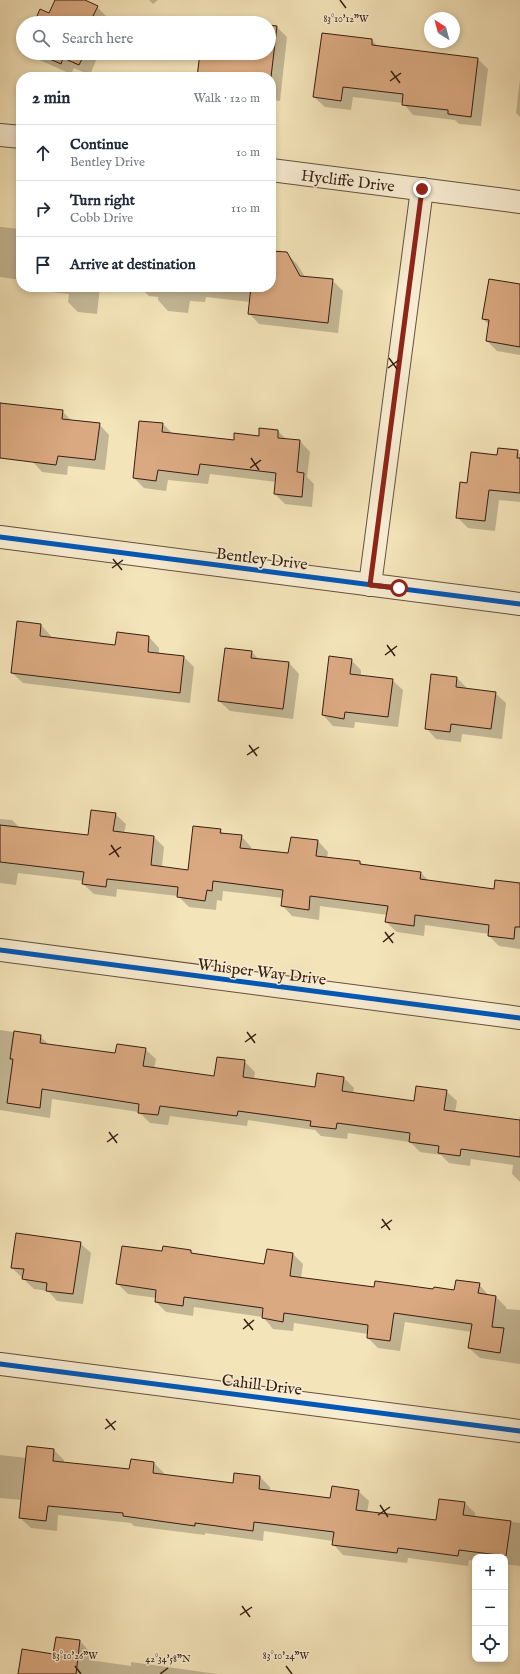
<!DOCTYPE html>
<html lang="en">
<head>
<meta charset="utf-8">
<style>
	:root { --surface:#fff; --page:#f2f2f3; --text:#1f2937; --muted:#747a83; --line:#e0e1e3 }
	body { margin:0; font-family:"IM FELL English",serif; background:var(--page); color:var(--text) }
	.controls { position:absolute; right:12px; bottom:12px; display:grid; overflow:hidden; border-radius:8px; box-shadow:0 2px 6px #0003 }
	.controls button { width:36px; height:36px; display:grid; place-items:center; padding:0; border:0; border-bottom:1px solid var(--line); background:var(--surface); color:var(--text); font:20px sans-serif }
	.compass { position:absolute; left:424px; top:12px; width:36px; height:36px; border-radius:50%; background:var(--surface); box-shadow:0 2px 6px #0003; rotate:324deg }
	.stop { position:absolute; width:12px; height:12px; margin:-9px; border:3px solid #8f2418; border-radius:50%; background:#fff }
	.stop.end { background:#8f2418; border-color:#fff; box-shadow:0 1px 4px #0008 }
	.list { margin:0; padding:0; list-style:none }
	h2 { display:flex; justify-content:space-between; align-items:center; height:52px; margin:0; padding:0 16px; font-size:17px }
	h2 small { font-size:13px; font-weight:400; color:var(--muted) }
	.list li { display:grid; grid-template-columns:26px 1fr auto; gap:12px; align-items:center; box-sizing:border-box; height:56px; padding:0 16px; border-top:1px solid var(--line) }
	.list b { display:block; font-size:15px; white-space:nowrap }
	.list p { margin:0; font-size:13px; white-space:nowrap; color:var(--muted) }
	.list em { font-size:13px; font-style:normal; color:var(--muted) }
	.icon { flex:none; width:22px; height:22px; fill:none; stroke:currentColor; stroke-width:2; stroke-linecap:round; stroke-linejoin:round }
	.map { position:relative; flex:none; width:520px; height:1674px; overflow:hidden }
	.search { position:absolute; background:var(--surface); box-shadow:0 2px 6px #0003; left:16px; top:16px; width:260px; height:44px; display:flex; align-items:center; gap:10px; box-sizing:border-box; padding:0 14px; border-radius:22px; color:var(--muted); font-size:15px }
	.panel { position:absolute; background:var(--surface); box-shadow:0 2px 6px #0003; left:16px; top:72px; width:260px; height:220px; border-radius:16px }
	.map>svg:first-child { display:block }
</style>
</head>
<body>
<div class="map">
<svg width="520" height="1674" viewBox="0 0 520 1674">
	<rect width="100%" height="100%" fill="#f4e4b9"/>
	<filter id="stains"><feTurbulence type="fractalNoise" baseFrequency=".005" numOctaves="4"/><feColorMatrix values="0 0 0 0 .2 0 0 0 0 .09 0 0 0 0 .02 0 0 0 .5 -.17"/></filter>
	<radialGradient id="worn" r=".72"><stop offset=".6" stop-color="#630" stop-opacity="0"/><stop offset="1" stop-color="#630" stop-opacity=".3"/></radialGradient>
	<!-- shadow -->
	<g fill="#0003">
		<polygon points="56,0 82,0 97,7 107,17 105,23 35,23 50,14"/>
		<polygon points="149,0 158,0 153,4"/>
		<polygon points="269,26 277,27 287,37 280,101 271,100 271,77 198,77 201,53 269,53"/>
		<polygon points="372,40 378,47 478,59 488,69 481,126 459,124 455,120 413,115 403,103 353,97 351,110 325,107 314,97"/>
		<polygon points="30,53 99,53 90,75 74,68 71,74 35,58"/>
		<polygon points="520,79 520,117 516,113"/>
		<polygon points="0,227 21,229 21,280 0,277"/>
		<polygon points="271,252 286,253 297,264 305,277 332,280 343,291 338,333 259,324 249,313 250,302 206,297 205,302 190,301 188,313 168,311 158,300 158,297 149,296 140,287 271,287"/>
		<polygon points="30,287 100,287 97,314 78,312 68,302 69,294 33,290"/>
		<polygon points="520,287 520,355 497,351 487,341 489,325 483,319"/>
		<polygon points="0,402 6,405 62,411 72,421 99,424 109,435 105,470 68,466 67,475 42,472 32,461 0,455"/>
		<polygon points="163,424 173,434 235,441 259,437 278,431 287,440 300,441 310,452 307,477 314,484 312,507 285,504 275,494 276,482 210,474 208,484 168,480 166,491 144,488 134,478"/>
		<polygon points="517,451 520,454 520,502 499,500 495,531 468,528 457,517 468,484 498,457"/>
		<polygon points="41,625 51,636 51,638 116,646 149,637 159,648 159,654 184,657 194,667 190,703 23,683 12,673"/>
		<polygon points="252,652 259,660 289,663 299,674 293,719 230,711 219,701"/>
		<polygon points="351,660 361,670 361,676 392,680 403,690 398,727 355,722 354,728 333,726 323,715"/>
		<polygon points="457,678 468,689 495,693 506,703 502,739 462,734 461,742 436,739 426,728"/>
		<polygon points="115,814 126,824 124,833 154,837 164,847 162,867 189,871 220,830 224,834 241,836 251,847 251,850 289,854 318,841 328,852 327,858 360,862 363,866 421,873 429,881 495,890 520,884 520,949 499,946 489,936 489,934 425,925 424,936 397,932 386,922 388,915 320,906 319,920 292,916 282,905 283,898 223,891 222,901 217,900 216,910 189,907 178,896 117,889 116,897 94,894 83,884 84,881 18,873 16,885 0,883 0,819 12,820 20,828 89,836"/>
		<polygon points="0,1030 40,1036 50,1046 116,1055 145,1049 156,1059 154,1069 215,1077 244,1061 255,1072 254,1079 316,1088 344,1078 354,1088 353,1093 415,1102 446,1091 457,1101 455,1113 519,1121 520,1115 520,1182 512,1174 513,1165 471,1159 470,1166 449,1163 441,1155 420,1152 410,1142 348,1133 347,1139 321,1136 315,1130 248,1120 247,1126 170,1116 168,1125 150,1123 139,1112 52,1099 50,1118 0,1110"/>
		<polygon points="80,1243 91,1253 83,1304 57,1301 48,1291 34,1289 12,1268"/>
		<polygon points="191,1251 194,1254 265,1265 293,1254 303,1264 301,1278 375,1288 455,1291 479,1284 489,1296 496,1297 506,1307 506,1309 520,1310 520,1364 480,1358 469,1348 472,1332 405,1322 400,1351 378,1348 368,1338 368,1334 294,1323 293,1331 273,1329 263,1317 194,1307 193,1316 166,1312 156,1302 156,1298 128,1294 118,1284 163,1253"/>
		<polygon points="54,1450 64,1460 64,1463 130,1470 154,1463 164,1473 164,1475 234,1484 260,1477 270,1487 270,1491 331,1499 358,1491 369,1501 367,1513 437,1521 439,1500 465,1503 475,1513 475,1517 520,1523 520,1566 505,1564 505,1557 475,1557 475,1561 469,1560 468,1566 408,1558 407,1563 343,1555 333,1544 333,1541 264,1531 263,1541 205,1533 205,1535 134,1526 131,1523 58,1515 57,1531 31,1528 20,1518 22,1500 0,1498 0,1455 27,1458"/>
		<polygon points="80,1641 90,1652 89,1660 131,1666 131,1662 217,1674 19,1674"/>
	</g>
	<!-- building -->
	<g fill="#daa981" stroke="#361d12">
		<polygon points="55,0 85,0 98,6 92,18 99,21 98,23 34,23 40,9 49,13"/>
		<polygon points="218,19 253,23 212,23"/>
		<polygon points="269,25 277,26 271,77 197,77 200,53 269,53"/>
		<polygon points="322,33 372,39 372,45 478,58 471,117 448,114 448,110 402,105 403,94 343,87 341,101 313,97"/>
		<polygon points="36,53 85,53 79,65 63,58 61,64"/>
		<polygon points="271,251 287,252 300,276 333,279 328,323 248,314 251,287 271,287"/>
		<polygon points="489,279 520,284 520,347 486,341 489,320 482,319"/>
		<polygon points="0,403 63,410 62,419 100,423 95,460 58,456 56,465 0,458"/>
		<polygon points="139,421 163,423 162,432 234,440 234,433 259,436 259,428 278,430 278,438 300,440 297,472 304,473 302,497 274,494 276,473 200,464 198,475 158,470 156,481 133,478"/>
		<polygon points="498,448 518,450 517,458 520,458 520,493 489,490 485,521 456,518 460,482 467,483 471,452 497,455"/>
		<polygon points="17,621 41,624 40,636 115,645 117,632 149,636 148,652 184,656 180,693 11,673"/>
		<polygon points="225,648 252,651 251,658 289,662 283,709 218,701"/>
		<polygon points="329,656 352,659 350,674 393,679 388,717 345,712 344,719 322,715"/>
		<polygon points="431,674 457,677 456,687 496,692 491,729 451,724 450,732 425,729"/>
		<polygon points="91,810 116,813 113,831 154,836 151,865 188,870 193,826 221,829 220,833 242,835 240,848 288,853 291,837 318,840 316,856 360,861 360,864 421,872 420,879 494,889 495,880 520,883 520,927 515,927 514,939 488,936 489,925 415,915 414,926 385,922 388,906 310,896 309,910 281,906 283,890 213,881 212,891 207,890 205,901 177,897 178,887 107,879 106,887 82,884 84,872 0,862 0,825 88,835"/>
		<polygon points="14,1031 41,1035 40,1043 115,1053 117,1044 146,1048 143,1066 214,1076 217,1057 245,1060 243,1077 315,1087 317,1073 344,1077 342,1091 414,1101 416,1086 447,1090 444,1110 520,1120 520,1157 461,1149 460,1156 438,1153 439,1146 409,1142 410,1133 337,1123 336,1129 310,1126 311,1121 238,1111 237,1116 160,1106 158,1115 138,1113 139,1104 42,1089 40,1108 7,1103 13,1059 10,1059"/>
		<polygon points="16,1233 81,1242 73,1294 46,1291 47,1283 22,1279 24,1269 11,1268"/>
		<polygon points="122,1246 162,1251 163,1246 191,1250 191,1253 264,1264 267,1249 293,1253 290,1276 374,1287 375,1281 433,1289 434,1287 454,1290 456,1280 480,1283 478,1293 496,1296 492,1327 504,1328 500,1353 468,1348 472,1324 394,1313 390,1341 367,1338 368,1325 284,1313 283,1322 262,1318 263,1308 184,1297 183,1306 155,1302 156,1290 116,1284"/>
		<polygon points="27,1446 54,1449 53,1461 129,1469 131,1459 154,1462 153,1473 233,1483 234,1473 260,1476 259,1489 330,1498 332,1486 359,1490 356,1510 436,1520 439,1499 465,1502 463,1515 511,1521 506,1556 459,1550 458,1556 398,1548 397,1553 332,1545 334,1532 254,1522 253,1531 195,1523 195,1526 123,1516 123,1513 48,1506 46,1521 19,1518"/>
		<polygon points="56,1637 80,1640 76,1674 18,1674 22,1649 53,1654"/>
	</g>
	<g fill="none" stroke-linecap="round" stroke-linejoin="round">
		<defs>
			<g id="minor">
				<polyline points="0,135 21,137"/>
				<polyline points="271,170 520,202"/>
				<polyline points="0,537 520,604"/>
				<polyline points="370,585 422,189"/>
				<polyline points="0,950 520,1018"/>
				<polyline points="0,1364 520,1431"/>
			</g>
		</defs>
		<!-- minor casing -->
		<use href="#minor" stroke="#664f3c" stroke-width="24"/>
		<!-- minor -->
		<use href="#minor" stroke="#f8edd2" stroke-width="22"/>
		<defs>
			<g id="cycleway">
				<polyline points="0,537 520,604"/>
				<polyline points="0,950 520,1018"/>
				<polyline points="0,1364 520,1431"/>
			</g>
		</defs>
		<!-- cycleway casing -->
		<use href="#cycleway" stroke="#f8edd2" stroke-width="8"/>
		<!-- cycleway -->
		<use href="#cycleway" stroke="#0057b8" stroke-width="5"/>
	</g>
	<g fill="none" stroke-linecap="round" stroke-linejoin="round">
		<!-- route -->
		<polyline stroke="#8f2418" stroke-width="5" points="399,588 370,585 422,189"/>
	</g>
	<!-- ticks -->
	<path fill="none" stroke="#361d12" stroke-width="1.5" d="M340,0L346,8M391,71L400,83M390,81L401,73M389,358L397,369M388,368L399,360M251,458L259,470M250,468L261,460M113,559L122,570M112,568L123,560M387,645L395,656M385,655L397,646M249,745L257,756M247,755L259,747M111,845L119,857M109,855L121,847M385,932L393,943M383,942L394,933M247,1032L255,1043M245,1042L256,1034M109,1132L117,1143M107,1142L118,1134M382,1219L390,1230M381,1228L392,1220M244,1319L253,1330M243,1329L254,1320M106,1419L115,1430M105,1429L116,1421M380,1505L388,1517M378,1515L390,1507M242,1606L250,1617M240,1615L252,1607M75,1666L81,1674M286,1666L292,1674M160,1674L168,1668"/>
	<g text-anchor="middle" stroke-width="3" stroke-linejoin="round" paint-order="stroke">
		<!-- street labels -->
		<g font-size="16" fill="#361d12" stroke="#f8edd2">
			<text transform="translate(348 180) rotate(7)" y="6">Hycliffe Drive</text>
			<text transform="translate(262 558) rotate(7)" y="6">Bentley Drive</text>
			<text transform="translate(262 971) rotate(7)" y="6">Whisper Way Drive</text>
			<text transform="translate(262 1384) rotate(7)" y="6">Cahill Drive</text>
		</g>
	</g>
	<g font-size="10" text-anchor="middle" fill="#361d12" stroke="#f8edd2" stroke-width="3" stroke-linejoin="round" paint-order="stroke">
		<text x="346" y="22">83°10'12"W</text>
		<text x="75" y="1659">83°10'26"W</text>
		<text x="286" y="1659">83°10'24"W</text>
		<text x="168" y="1662">42°34'58"N</text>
	</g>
	<rect width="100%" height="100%" filter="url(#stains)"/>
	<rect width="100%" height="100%" fill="url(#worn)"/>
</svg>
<div class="controls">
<button>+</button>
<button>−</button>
<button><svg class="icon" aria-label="locate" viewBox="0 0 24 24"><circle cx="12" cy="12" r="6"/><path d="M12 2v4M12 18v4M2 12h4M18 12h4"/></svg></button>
</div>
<svg class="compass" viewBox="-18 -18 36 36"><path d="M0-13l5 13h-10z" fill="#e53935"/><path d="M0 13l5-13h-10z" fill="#747a83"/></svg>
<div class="stop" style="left:399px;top:588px"></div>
<div class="stop end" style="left:422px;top:189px"></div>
<div class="search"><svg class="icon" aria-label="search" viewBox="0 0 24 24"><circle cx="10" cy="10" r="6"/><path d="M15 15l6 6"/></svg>Search here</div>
<section class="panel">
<h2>2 min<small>Walk · 120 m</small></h2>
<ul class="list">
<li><svg class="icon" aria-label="ahead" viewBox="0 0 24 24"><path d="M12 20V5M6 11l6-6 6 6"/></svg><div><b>Continue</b><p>Bentley Drive</p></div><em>10 m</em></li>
<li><svg class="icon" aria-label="right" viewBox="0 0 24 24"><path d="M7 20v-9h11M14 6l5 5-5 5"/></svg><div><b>Turn right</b><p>Cobb Drive</p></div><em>110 m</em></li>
<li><svg class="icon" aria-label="arrive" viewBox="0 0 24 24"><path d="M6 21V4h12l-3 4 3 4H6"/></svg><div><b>Arrive at destination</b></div></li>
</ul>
</section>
</div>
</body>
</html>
